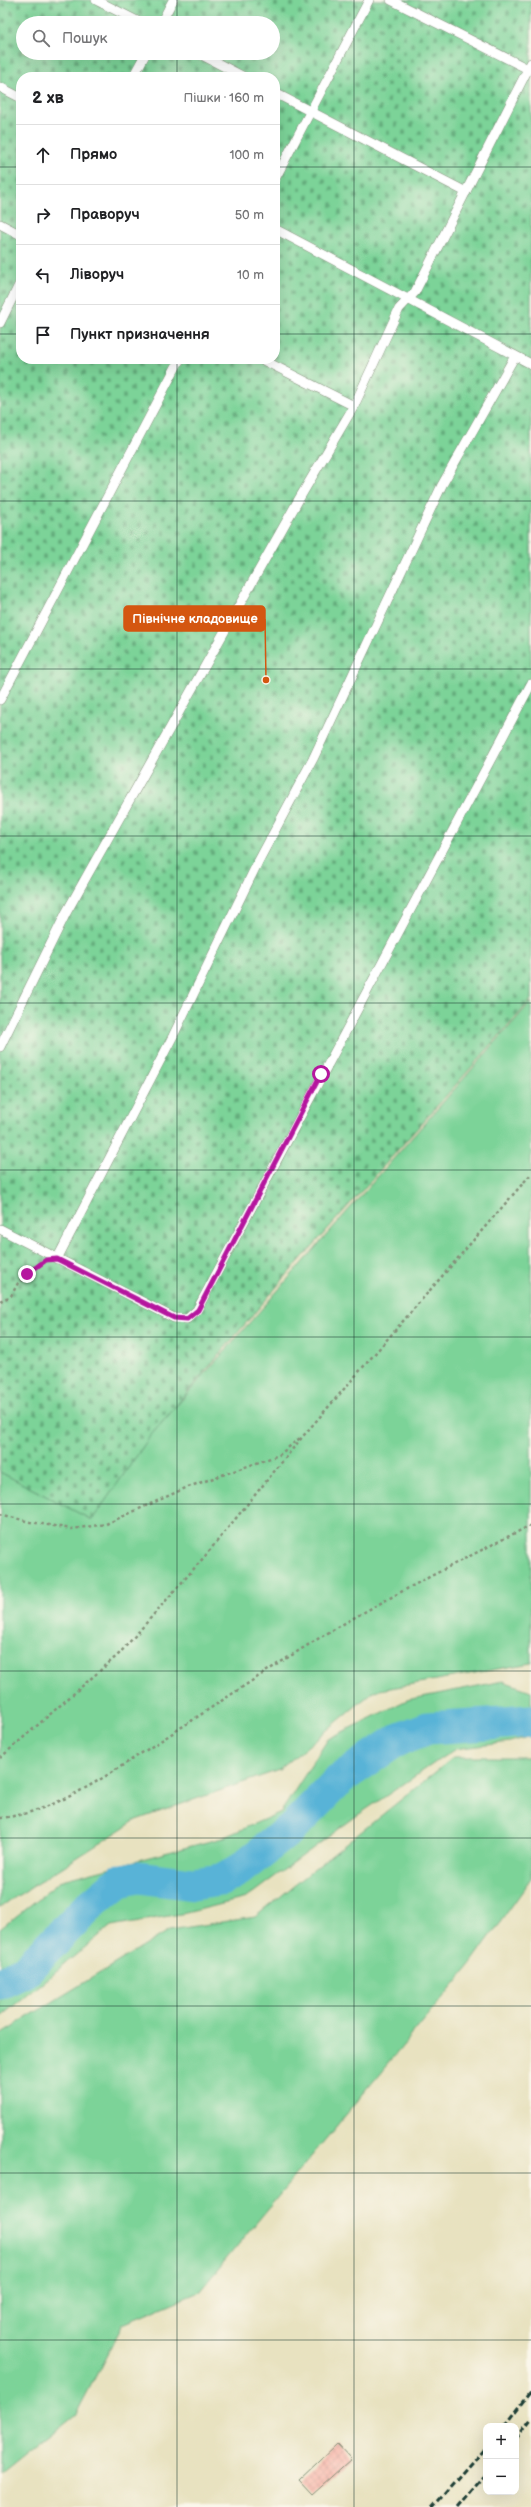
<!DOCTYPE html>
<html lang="uk">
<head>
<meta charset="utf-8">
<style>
	:root { --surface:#fff; --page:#f2f2f2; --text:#202124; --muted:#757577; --line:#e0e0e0 }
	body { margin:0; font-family:"Balsamiq Sans",sans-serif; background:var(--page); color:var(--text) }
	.controls { position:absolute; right:12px; bottom:12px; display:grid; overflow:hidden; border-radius:8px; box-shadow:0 4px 16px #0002 }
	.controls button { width:36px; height:36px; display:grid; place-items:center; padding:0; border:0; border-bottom:1px solid var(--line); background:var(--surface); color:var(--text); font:20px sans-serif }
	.stop { position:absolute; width:12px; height:12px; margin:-9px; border:3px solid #b5179e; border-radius:50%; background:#fff }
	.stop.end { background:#b5179e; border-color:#fff; box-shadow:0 1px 4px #0008 }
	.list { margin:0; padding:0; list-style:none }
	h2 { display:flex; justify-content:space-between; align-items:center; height:52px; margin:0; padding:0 16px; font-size:17px }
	h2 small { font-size:13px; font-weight:400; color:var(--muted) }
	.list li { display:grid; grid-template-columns:26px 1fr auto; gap:12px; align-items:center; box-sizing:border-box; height:60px; padding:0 16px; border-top:1px solid var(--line) }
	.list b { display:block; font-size:15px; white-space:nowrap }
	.list em { font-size:13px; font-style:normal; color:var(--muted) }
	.icon { flex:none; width:22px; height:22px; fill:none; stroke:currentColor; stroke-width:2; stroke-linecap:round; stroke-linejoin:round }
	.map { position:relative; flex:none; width:531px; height:2507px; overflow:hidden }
	.search { position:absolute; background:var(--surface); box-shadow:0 4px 16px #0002; left:16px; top:16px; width:264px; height:44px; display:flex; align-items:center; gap:10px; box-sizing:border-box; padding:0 14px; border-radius:22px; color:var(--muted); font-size:15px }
	.panel { position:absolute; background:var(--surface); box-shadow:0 4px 16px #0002; left:16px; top:72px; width:264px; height:292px; border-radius:16px }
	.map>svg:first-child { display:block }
</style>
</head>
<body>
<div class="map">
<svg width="531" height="2507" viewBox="0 0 531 2507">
	<defs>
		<pattern id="cemetery-stones" width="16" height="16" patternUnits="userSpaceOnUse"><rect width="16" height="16" fill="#7cd398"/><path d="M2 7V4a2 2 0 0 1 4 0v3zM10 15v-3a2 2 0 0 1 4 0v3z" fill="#65ac7d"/></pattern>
		<pattern id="building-cross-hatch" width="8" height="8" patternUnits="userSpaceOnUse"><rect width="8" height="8" fill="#f7a294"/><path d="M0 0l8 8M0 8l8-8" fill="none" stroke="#c7857a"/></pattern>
	</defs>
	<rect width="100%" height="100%" fill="#fbf7ec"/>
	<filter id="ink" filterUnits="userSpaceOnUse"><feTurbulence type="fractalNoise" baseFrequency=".025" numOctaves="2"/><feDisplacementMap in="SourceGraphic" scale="8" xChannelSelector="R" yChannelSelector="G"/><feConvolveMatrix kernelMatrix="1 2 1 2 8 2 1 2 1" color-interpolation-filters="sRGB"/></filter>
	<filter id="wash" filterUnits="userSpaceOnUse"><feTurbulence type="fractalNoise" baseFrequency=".012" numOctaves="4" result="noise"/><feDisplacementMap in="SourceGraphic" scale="16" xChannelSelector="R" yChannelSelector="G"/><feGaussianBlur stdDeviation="0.9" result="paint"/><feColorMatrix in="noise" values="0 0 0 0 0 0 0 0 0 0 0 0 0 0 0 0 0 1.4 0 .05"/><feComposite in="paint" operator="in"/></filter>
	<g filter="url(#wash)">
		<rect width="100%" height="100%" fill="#e8e2c0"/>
		<!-- grass -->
		<g fill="#7cd398" stroke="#4e8866">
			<polygon points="531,1002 531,1663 374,1691 279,1770 136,1820 0,1907 0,1472 92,1520 151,1435"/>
			<polygon points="503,1681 531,1691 531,1736 510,1742 455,1749 355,1817 246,1898 186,1913 111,1926 0,2017 0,1929 62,1880 222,1838 281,1812 328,1739 407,1700"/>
			<polygon points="454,1757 531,1757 531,1879 469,1966 199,2292 123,2324 76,2414 0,2475 0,2034 170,1930 255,1917"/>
		</g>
		<!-- cemetery -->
		<path fill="url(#cemetery-stones)" stroke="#4e8866" fill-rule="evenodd" d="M0,0H531V1000L280,1283L151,1435L92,1520L0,1472ZM23,23H273V53H23ZM21,77H275V359H21Z"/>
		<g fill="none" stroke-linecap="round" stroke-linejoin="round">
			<!-- river -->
			<polyline stroke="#59b3d7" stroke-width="33" points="0,1983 25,1971 87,1908 119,1881 138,1877 193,1884 221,1880 239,1870 293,1827 340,1779 397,1740 428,1728 531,1721"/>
		</g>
		<g id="blocks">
			<!-- building -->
			<polygon fill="url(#building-cross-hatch)" points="337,2444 351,2459 312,2494 299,2480"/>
		</g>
	</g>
	<g filter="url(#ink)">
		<use href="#blocks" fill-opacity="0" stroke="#84907a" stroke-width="1"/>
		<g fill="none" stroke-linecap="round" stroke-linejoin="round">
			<defs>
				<g id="lane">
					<polyline points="96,0 141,23"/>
					<polyline points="391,0 528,69"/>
					<polyline points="161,23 173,0"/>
					<polyline points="198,53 244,77"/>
					<polyline points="133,77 146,53"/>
					<polyline points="0,87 21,98"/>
					<polyline points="275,93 466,192"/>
					<polyline points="275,179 369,0"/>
					<polyline points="0,224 21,235"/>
					<polyline points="275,229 531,364"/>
					<polyline points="0,323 21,281"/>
					<polyline points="261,359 354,406"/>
					<polyline points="0,700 180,359"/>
					<polyline points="0,1047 66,913 299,499 354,406 399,309 415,292 531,63"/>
					<polyline points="0,1229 174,1318 187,1319 197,1310 531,684"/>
					<polyline points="57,1259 173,1036 258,862 313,759 442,485 515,356"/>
				</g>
			</defs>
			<!-- lane casing -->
			<use href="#lane" stroke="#84907a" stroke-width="10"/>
			<!-- path -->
			<g stroke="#84907a" stroke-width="2.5" stroke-dasharray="3 3" stroke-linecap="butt">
				<polyline points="0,1301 11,1296 18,1283 40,1264"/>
				<polyline points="0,1514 30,1522 72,1529 106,1524 188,1487 279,1455 300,1438"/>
				<polyline points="0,1758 119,1654 205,1556 304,1435 531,1174"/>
				<path d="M0,1818C54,1813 106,1776 151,1747C209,1710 266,1670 326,1634C392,1595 462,1560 531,1525"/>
			</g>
			<!-- lane -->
			<use href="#lane" stroke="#fff" stroke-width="9"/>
			<!-- rail -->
			<g stroke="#1f3d34" stroke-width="3" stroke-dasharray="6 3" stroke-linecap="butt">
				<polyline points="504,2426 531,2391"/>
				<polyline points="516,2439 531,2419"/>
				<polyline points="433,2507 486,2447"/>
				<polyline points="459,2507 486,2475"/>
			</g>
		</g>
	</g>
	<g fill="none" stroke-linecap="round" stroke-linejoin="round" filter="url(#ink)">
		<!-- route -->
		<polyline stroke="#b5179e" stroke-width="5" points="27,1274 46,1260 57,1259 174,1318 187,1319 198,1310 321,1074"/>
	</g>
	<!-- grid -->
	<path fill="none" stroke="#1f3d34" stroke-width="1" stroke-opacity="0.55" d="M177,0V23M354,0V2507M177,53V77M0,167H21M275,167H531M0,334H21M275,334H531M177,359V2507M0,501H531M0,669H531M0,836H531M0,1003H531M0,1170H531M0,1337H531M0,1504H531M0,1671H531M0,1838H531M0,2006H531M0,2173H531M0,2340H531"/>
	<!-- callouts -->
	<path fill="none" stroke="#d45610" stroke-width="1.5" d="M266 680L265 619"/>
	<circle fill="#d45610" stroke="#fbf7ec" stroke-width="1.5" cx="266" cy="680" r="4"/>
	<rect fill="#d45610" stroke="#d45610" stroke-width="1.5" x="124" y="606" width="141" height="25" rx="4"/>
	<g font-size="13" text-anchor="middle" font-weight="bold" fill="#fff">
		<text x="195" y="623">Північне кладовище</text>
	</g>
</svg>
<div class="controls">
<button>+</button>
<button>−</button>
</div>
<div class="stop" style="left:321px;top:1074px"></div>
<div class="stop end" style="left:27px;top:1274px"></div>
<div class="search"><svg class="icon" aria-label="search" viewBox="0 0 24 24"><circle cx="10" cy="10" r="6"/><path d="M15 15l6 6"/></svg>Пошук</div>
<section class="panel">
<h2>2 хв<small>Пішки · 160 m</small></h2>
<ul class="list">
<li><svg class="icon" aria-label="ahead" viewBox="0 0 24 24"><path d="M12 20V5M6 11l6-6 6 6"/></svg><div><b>Прямо</b></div><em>100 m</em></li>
<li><svg class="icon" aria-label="right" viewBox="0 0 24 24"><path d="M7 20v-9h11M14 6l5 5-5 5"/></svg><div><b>Праворуч</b></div><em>50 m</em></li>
<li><svg class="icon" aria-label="left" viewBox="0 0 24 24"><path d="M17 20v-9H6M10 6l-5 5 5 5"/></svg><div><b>Ліворуч</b></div><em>10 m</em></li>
<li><svg class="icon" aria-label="arrive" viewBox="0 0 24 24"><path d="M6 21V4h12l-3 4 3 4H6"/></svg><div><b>Пункт призначення</b></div></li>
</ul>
</section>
</div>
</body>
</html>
